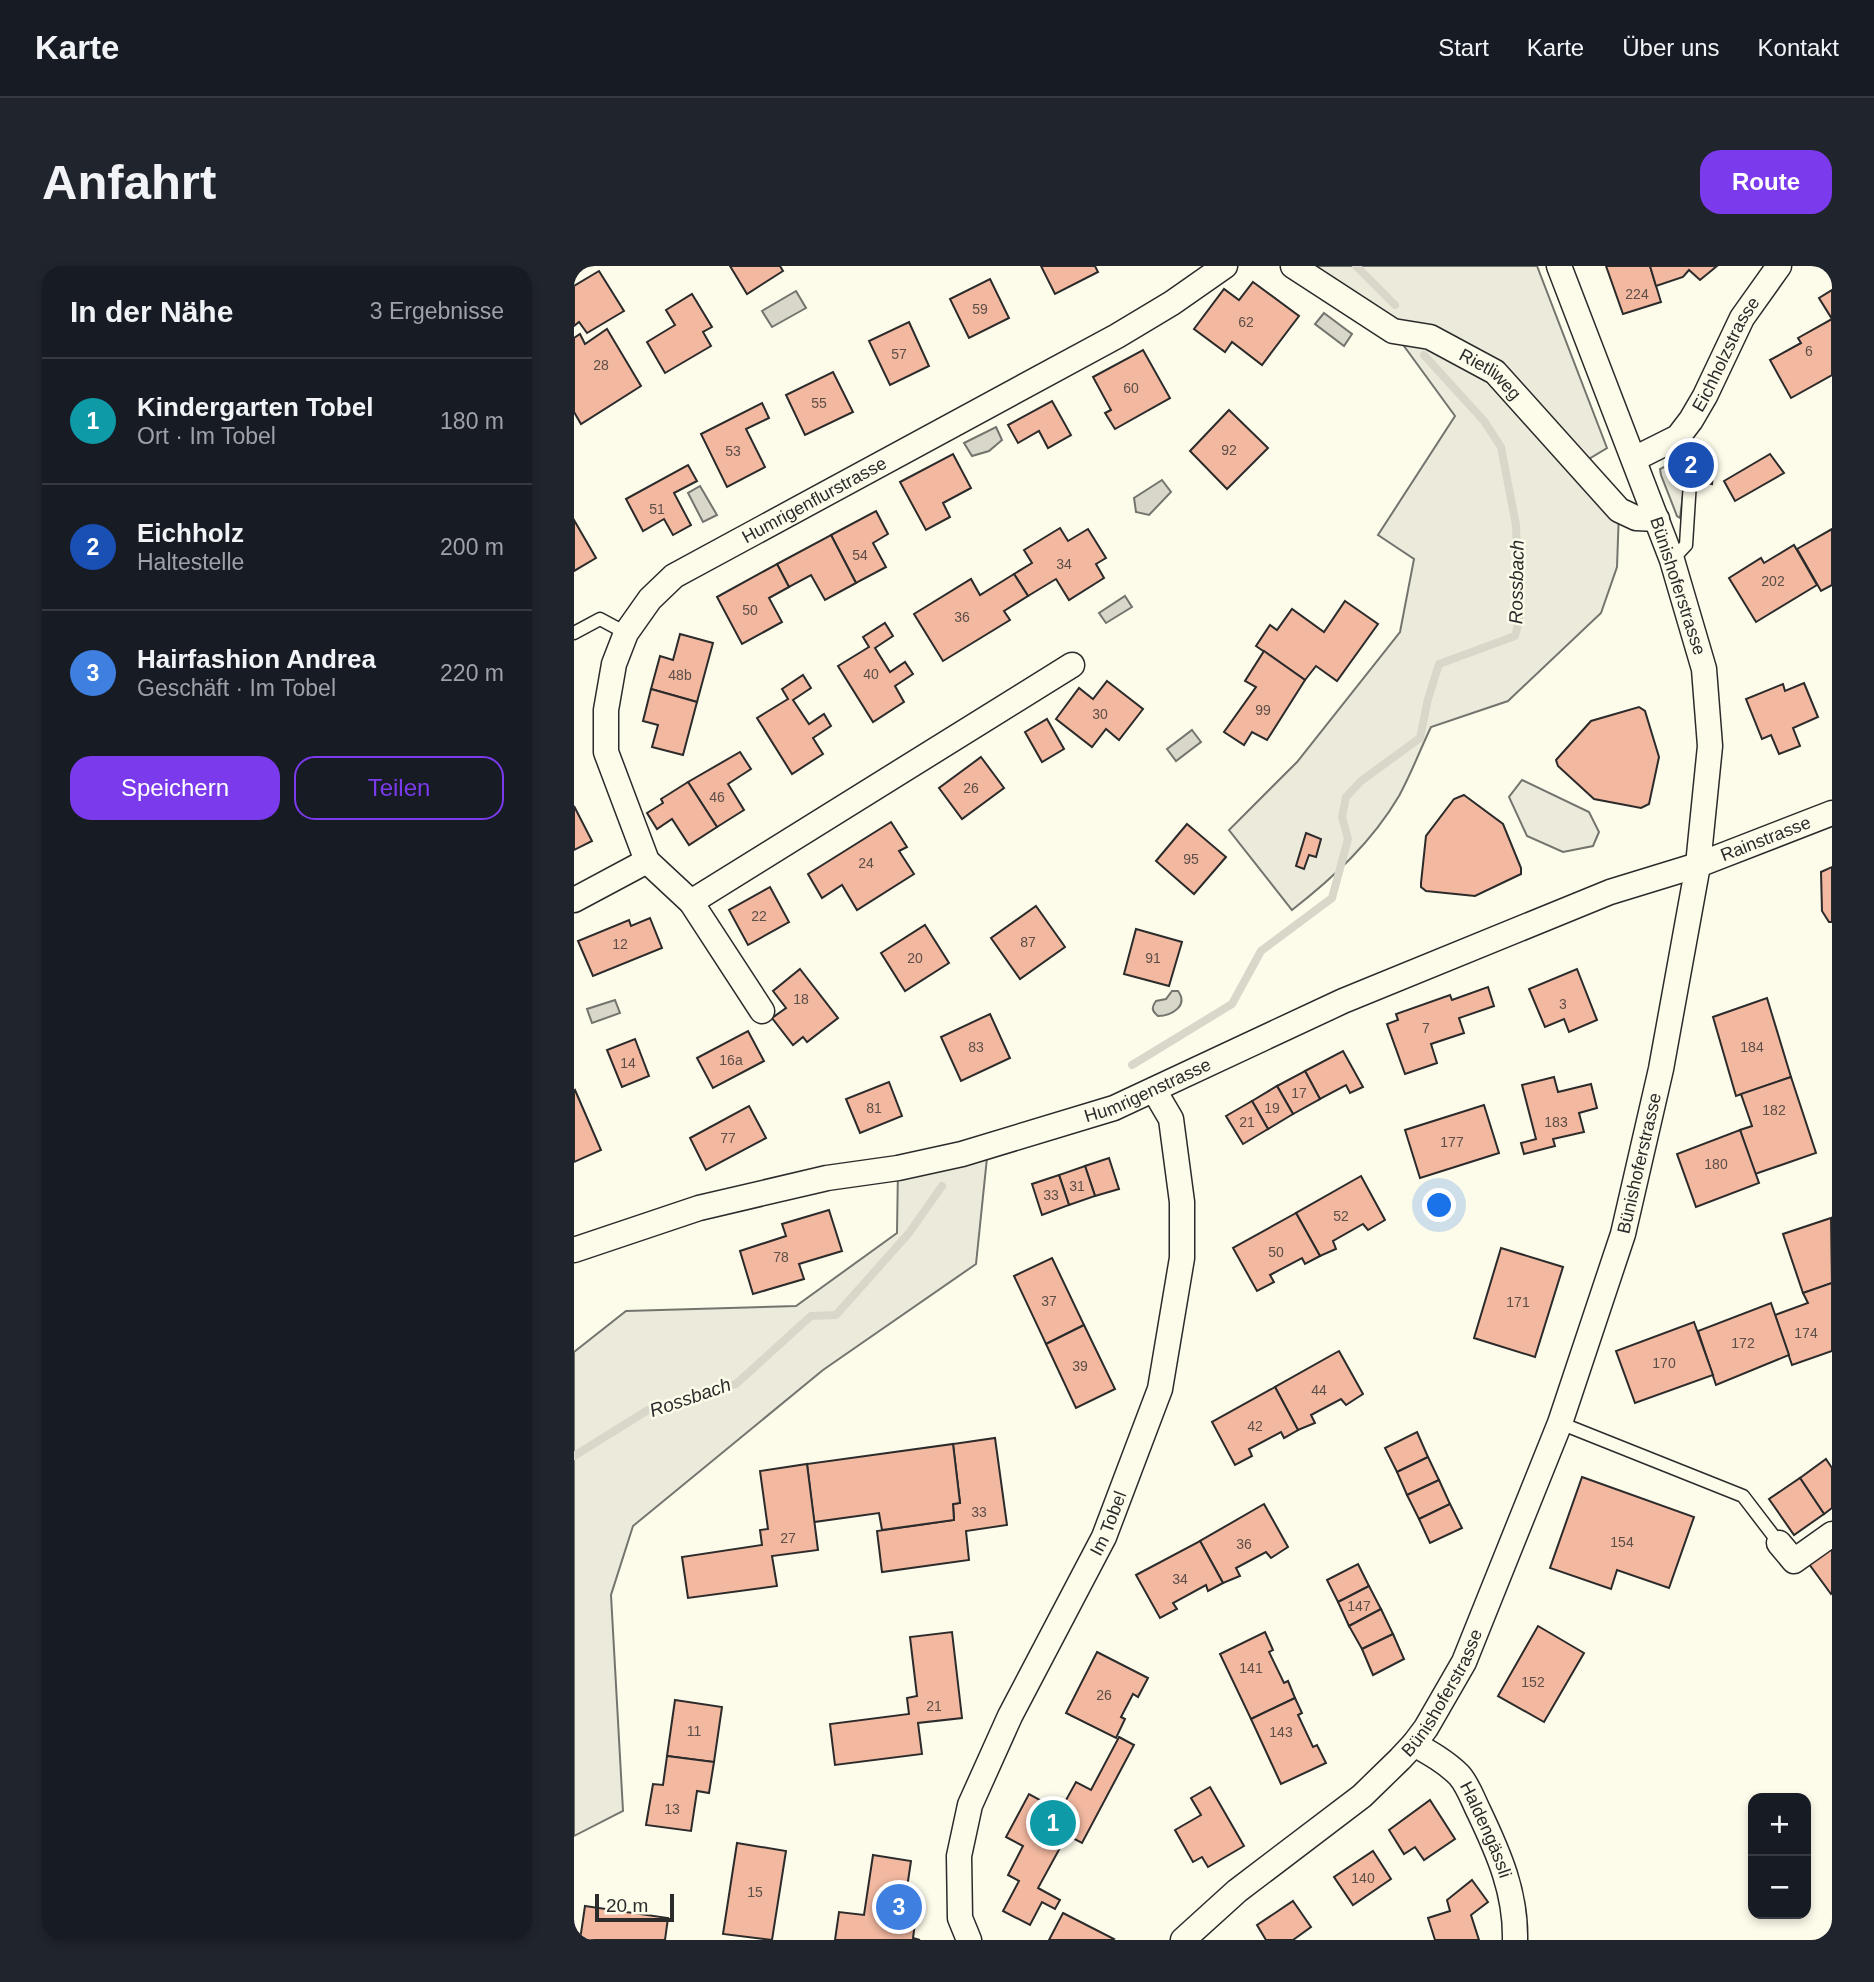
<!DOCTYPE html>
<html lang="de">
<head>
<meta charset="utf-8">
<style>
	:root { --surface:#171b24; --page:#20242c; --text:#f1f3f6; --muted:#9ea1a6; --line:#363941; --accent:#7c3aed }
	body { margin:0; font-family:Helvetica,sans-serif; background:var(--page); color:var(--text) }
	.controls { position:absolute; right:21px; bottom:21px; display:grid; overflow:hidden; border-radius:14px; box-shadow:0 4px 10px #0003 }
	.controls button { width:63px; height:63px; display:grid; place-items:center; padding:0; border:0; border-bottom:2px solid var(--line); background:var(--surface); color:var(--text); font:35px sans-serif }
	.scale { position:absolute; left:21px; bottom:18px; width:79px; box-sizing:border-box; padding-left:7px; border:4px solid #2b2b2b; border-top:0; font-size:19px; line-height:24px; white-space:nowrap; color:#2b2b2b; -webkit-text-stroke:5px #fdfbea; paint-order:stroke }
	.you { position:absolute; left:866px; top:940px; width:24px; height:24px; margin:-18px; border:5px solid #fff; border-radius:50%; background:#1a73e8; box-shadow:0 0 0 10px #1a73e833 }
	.badge { display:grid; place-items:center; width:46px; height:46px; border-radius:50%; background:var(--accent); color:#fff; font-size:23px; font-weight:700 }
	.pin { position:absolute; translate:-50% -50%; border:4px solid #fff; box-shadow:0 2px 7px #0006 }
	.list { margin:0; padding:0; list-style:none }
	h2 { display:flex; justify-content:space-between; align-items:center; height:91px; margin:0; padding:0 28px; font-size:30px }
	h2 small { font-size:23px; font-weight:400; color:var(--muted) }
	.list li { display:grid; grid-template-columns:46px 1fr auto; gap:21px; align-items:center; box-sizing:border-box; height:126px; padding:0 28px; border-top:2px solid var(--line) }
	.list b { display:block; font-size:26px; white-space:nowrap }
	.list p { margin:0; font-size:23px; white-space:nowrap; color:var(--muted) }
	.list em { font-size:23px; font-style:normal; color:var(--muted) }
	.actions { display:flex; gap:14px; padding:21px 28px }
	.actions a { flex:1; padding:16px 0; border:2px solid var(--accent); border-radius:21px; text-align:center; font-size:24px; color:var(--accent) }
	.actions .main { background:var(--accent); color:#fff }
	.map { position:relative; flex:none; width:1258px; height:1674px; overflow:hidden; border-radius:21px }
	header { display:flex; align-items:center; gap:42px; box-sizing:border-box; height:98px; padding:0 35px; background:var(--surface); border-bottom:2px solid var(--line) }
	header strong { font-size:33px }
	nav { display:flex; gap:38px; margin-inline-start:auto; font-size:24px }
	.intro { display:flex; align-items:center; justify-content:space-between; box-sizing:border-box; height:168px; padding:0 42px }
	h1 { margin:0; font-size:49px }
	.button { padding:18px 32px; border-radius:21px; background:var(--accent); color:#fff; font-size:24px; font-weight:700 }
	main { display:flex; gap:42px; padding:0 42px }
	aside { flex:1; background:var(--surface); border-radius:21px; box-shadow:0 4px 10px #0003 }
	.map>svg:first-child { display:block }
</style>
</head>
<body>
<header>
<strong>Karte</strong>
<nav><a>Start</a><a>Karte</a><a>Über uns</a><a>Kontakt</a></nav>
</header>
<div class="intro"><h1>Anfahrt</h1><a class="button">Route</a></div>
<main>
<aside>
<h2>In der Nähe<small>3 Ergebnisse</small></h2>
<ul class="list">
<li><span class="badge" style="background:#0f9aa8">1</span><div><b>Kindergarten Tobel</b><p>Ort · Im Tobel</p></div><em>180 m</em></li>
<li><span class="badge" style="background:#1a4fb4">2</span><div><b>Eichholz</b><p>Haltestelle</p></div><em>200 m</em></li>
<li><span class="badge" style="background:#3f7fe0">3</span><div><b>Hairfashion Andrea</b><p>Geschäft · Im Tobel</p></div><em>220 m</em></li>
</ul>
<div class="actions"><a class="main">Speichern</a><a>Teilen</a></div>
</aside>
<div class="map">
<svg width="1258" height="1674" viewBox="0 0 1258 1674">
	<rect width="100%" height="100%" fill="#fdfbea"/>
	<!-- green -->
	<g fill="#ecebdb" stroke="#74746e" stroke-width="2">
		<path d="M719,0H963L1033,182L1005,199L1045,244L1043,301L1027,347L934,435L857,461C846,484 837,508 825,530C798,576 759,612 718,644L655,564L723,496L826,366L840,293L804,269L881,150L819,65Z"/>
		<polygon points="1096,198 1107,201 1111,212 1106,252 1103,250 1087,209 1086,203"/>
		<polygon points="948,514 1015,546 1025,566 1019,580 989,586 953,570 935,531"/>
		<polygon points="414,882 402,998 249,1104 59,1260 37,1329 49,1545 0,1570 0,1086 52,1045 222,1040 323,967 324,902"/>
	</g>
	<!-- water -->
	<g fill="#d8d7c9" stroke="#74746e" stroke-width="2">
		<polygon points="222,25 232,42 198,61 188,45"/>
		<polygon points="750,47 778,68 770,80 741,58"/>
		<polygon points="422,161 428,174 415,185 398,190 390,177"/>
		<polygon points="588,214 597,226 575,249 562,246 560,232"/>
		<polygon points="126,220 143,249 129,256 114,227"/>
		<polygon points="551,330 558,341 532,357 525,347"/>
		<polygon points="618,464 627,476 602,495 593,483"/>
		<path d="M598,725H604C615,740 597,750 584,750C578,745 577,742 582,735L592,733Z"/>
		<polygon points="41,734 46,747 18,757 13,743"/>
	</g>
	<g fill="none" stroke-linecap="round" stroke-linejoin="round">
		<!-- stream -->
		<g stroke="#d8d7c9" stroke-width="8">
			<polyline points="782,0 821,39"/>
			<polyline points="558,799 658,738 687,685 758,632 774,573 768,551 772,531 787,515 846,472 854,433 865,398 941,370 945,354 942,259 927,181 910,155 850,89"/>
			<polyline points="0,1190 74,1144 162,1118 237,1050 262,1049 335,967 368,920"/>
		</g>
	</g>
	<!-- building -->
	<g fill="#f2b8a0" stroke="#2b2b2b" stroke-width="2">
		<polygon points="156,0 206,0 209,5 173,28"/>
		<polygon points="467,0 521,0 524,6 481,28"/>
		<polygon points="1032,0 1076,0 1087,36 1049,48"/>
		<polygon points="1076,0 1143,0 1126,14 1115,4 1109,11 1082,20"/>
		<polygon points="25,5 50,45 13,67 5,56 0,60 0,20"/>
		<polygon points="416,13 435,52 395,72 376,33"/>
		<polygon points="679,16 725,50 688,99 658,76 651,86 620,63 650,23 665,34"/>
		<polygon points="1258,24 1258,53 1245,32"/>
		<polygon points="118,28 138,61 129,66 137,80 91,107 73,76 101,59 92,44"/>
		<polygon points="1258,53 1258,109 1217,132 1196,94 1227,77 1224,72"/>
		<polygon points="335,56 355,100 316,119 295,75"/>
		<polygon points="33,63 67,120 7,158 0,146 0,72 6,68 11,78"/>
		<polygon points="569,84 596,132 541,163 531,147 537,144 519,111"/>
		<polygon points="259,106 279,146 231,169 212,129"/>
		<polygon points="478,135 497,169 474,182 465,165 444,177 434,159"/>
		<polygon points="188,137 195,152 172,163 191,201 153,221 127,168"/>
		<polygon points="655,144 694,182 653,223 616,185"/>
		<polygon points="379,188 397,222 369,237 376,251 352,264 326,216"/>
		<polygon points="1196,188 1210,207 1161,235 1150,215"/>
		<polygon points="114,199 123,215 100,227 117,259 99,269 90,253 69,265 52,233"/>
		<polygon points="1133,200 1140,201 1138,218 1131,217"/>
		<polygon points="302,245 314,268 299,277 312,301 282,317 257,269"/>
		<polygon points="0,254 22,292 0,305"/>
		<polygon points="486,262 494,275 514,263 532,292 522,298 530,312 495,334 482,313 454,330 440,308 458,297 450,284"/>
		<polygon points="1258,263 1258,319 1247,325 1223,283"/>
		<polygon points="257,269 282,317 251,334 237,309 215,321 203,298"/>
		<polygon points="1220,279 1243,319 1182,356 1155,312 1187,292 1190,297"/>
		<polygon points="203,298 215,321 195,332 208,356 168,378 143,331"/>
		<polygon points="440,308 454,330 430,345 436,354 369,395 340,348 397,313 406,329"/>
		<polygon points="771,335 804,358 763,415 742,400 731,414 682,380 696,359 703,364 718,343 750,366"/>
		<polygon points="311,357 319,370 301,382 316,406 331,396 339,408 321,420 330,436 299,456 264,400 295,381 289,371"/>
		<polygon points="106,368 139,377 123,436 77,423 86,390 99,394"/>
		<polygon points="690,385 731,414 693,474 678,466 670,479 650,466 682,421 671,415"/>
		<polygon points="229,409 237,422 219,434 235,458 250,448 257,460 239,472 249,488 218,508 183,452 214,433 208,423"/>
		<polygon points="533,415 569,443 545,474 532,463 518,481 482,453 505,422 519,433"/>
		<polygon points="1230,417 1244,451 1219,462 1226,480 1205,488 1197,469 1188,473 1172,433 1209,418 1211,425"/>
		<polygon points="77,423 123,436 109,489 78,481 84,459 69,455"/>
		<polygon points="1065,441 1071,445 1085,491 1075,538 1067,542 1020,533 984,500 982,494 1017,455"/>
		<polygon points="473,453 490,483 468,496 451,466"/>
		<polygon points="166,486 177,503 154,518 170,544 143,561 114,516"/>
		<polygon points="407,491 430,522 388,553 365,522"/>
		<polygon points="114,516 143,561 115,579 98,553 83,563 73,547 89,537 87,533"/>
		<polygon points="890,529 929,558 947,602 947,608 901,630 852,625 847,621 847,617 852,570 880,533"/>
		<polygon points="0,540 18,575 0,584"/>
		<polygon points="317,556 333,581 325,585 340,608 283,644 268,619 248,632 234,608"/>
		<polygon points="613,558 652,591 620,628 582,595"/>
		<polygon points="732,567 747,573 742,591 735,589 730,603 722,600"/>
		<polygon points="1258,601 1258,656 1255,656 1248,645 1247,606"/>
		<polygon points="196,621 215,656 174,679 155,644"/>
		<polygon points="462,640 491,681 446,713 417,672"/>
		<polygon points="76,652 88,682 19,710 4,675 55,654 57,660"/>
		<polygon points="351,659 375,697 331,725 307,687"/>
		<polygon points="562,663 608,676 595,720 550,708"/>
		<polygon points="226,703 264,752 233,776 229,771 219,779 198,752 212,742 199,725"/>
		<polygon points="1003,703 1023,754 995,766 990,753 971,761 955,723"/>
		<polygon points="914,721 920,740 885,752 890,767 857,778 863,797 831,808 813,758 824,754 822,748 876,729 878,734"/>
		<polygon points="1193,732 1217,811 1162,830 1139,751"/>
		<polygon points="416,748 436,792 387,815 367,771"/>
		<polygon points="174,765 190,795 139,822 123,792"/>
		<polygon points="61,773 75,810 48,821 33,784"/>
		<polygon points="769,785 789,821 776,827 772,819 746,833 731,805"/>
		<polygon points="731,805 746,833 719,848 703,820"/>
		<polygon points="980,811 984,826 1017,818 1023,842 1005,847 1010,866 979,873 981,880 950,888 947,877 962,873 948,819"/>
		<polygon points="1217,811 1242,887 1181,908 1166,864 1178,860 1167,828"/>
		<polygon points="315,816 328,850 286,867 272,833"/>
		<polygon points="703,820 719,848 694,863 678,835"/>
		<polygon points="1,824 27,884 0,896 0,825"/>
		<polygon points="678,835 694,863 669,878 652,850"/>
		<polygon points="910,839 925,887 846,912 831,864"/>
		<polygon points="175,840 192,872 132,904 116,872"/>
		<polygon points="1166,864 1185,917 1122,941 1103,888"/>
		<polygon points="535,892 545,923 521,930 511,900"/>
		<polygon points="511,900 521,930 495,939 485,909"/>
		<polygon points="485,909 495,939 468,949 458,918"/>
		<polygon points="787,910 811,954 794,964 789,958 759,975 762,983 746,990 722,947"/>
		<polygon points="255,944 268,985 225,998 230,1013 179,1028 166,985 212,970 208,958"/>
		<polygon points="722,947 746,990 731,998 728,992 696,1009 700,1016 683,1025 659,982"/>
		<polygon points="1257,952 1258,1017 1229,1027 1209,968"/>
		<polygon points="927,982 989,1001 961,1091 900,1072"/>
		<polygon points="478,992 510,1059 472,1078 440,1010"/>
		<polygon points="1258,1017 1258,1085 1218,1099 1201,1049 1234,1037 1229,1027"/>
		<polygon points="1197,1037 1215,1089 1142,1119 1124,1065"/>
		<polygon points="1120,1056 1139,1109 1061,1137 1042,1085"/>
		<polygon points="510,1059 541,1123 502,1142 472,1078"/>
		<polygon points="765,1085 789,1128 772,1139 767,1133 737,1149 741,1157 724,1164 701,1121"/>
		<polygon points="701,1121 724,1164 710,1172 707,1166 675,1183 678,1190 661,1199 638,1156"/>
		<polygon points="843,1166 854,1191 823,1206 811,1182"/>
		<polygon points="421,1172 433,1259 392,1265 395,1294 308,1306 303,1265 380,1254 379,1238 386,1237 379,1178"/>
		<polygon points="379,1178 386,1237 379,1238 380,1254 308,1264 305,1247 240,1256 233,1198"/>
		<polygon points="854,1191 865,1214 833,1229 823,1206"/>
		<polygon points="1252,1193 1258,1202 1258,1242 1250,1248 1226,1212"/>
		<polygon points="233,1198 244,1284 198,1290 203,1320 114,1332 108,1291 188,1279 186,1264 194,1263 186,1205"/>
		<polygon points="1008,1211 1120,1251 1095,1322 1043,1304 1037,1323 976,1302"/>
		<polygon points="1226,1212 1250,1248 1220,1269 1195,1233"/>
		<polygon points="865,1214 876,1238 845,1253 833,1229"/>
		<polygon points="690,1238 714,1281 697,1292 692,1286 662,1302 666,1310 649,1317 626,1275"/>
		<polygon points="876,1238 888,1262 856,1277 845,1253"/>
		<polygon points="626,1275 649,1317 634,1325 632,1319 599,1337 603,1343 586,1352 562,1309"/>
		<polygon points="1258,1282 1258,1327 1257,1328 1235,1298"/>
		<polygon points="784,1298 795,1320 764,1336 753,1314"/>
		<polygon points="795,1320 807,1343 775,1360 764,1336"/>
		<polygon points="807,1343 819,1368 788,1383 775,1360"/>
		<polygon points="964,1360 1010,1387 970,1456 924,1430"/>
		<polygon points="378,1366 388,1452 344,1457 348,1488 261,1499 256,1458 335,1448 333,1432 343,1430 336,1371"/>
		<polygon points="691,1366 699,1384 695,1386 710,1417 714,1415 721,1432 677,1453 646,1388"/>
		<polygon points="819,1368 830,1393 799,1409 788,1383"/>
		<polygon points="523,1386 574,1412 564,1431 559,1428 547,1451 551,1453 542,1472 492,1447"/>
		<polygon points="721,1432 728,1447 724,1449 739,1481 743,1479 752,1497 707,1518 677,1453"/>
		<polygon points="101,1434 148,1441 140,1496 93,1490"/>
		<polygon points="545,1471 560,1479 508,1577 493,1569 464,1622 486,1634 481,1643 468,1636 456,1659 429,1645 445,1615 434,1609 449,1580 432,1571 455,1528 486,1545 502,1516 517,1524"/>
		<polygon points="93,1490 140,1496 135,1527 123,1525 117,1565 72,1559 79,1518 89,1519"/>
		<polygon points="636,1521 670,1580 634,1601 628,1591 619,1596 601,1564 627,1549 617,1532"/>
		<polygon points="856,1534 881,1573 850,1594 841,1581 830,1588 815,1564"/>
		<polygon points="163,1577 212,1585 198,1674 149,1668"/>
		<polygon points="799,1585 817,1613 779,1639 760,1611"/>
		<polygon points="299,1589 337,1595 328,1655 341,1657 339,1672 346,1674 261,1674 265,1646 290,1649"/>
		<polygon points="898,1614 914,1636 897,1649 905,1674 861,1674 854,1652 876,1645 873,1634"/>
		<polygon points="719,1635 737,1661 719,1674 692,1674 683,1659"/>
		<polygon points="11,1640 94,1652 91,1674 6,1674"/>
		<polygon points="489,1647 540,1673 539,1674 475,1674"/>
	</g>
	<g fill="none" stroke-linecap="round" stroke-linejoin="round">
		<defs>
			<g id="lane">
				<polyline points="1098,294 1112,279 1118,184 1104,171"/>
				<polyline points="0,367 26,353 52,367"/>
				<polyline points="986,1157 1169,1230 1205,1277"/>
			</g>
			<g id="street">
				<path id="s1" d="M719,0L819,65L856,71L921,106L1045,244L1062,252L1083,253"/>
				<path id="s2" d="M1060,193L1104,171L1117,154L1131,130L1168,52L1205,0"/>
				<polyline points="0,634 73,595"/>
				<polyline points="117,636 498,399"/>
				<path id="s3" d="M188,745L117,636L73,595L32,486V444L40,398L52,367L76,333L100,310L543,70L598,37L651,0"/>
				<path id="s4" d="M0,984L125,942L253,912L324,902L388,888L540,842L769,735L1036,626L1124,599L1258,547"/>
				<polyline points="1205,1277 1220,1295 1258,1268"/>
				<path id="s5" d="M840,1478C856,1487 872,1496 885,1509C894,1519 899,1534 905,1546C925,1588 942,1627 941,1674"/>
				<path id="s6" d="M395,1674L386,1652L385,1590L396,1539L436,1450L530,1271L586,1123L608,992V936L597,853L580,824"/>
				<path id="s7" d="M609,1674L663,1625L788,1530L826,1493L840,1478L852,1462L890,1396L986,1157L1049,968L1087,803L1124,599L1136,480L1130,403L1098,294L985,0"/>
			</g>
		</defs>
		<!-- lane casing -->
		<use href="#lane" stroke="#2b2b2b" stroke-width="15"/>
		<!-- street casing -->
		<use href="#street" stroke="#2b2b2b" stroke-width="27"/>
		<!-- lane -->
		<use href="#lane" stroke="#fdfbea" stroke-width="12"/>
		<!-- street -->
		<use href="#street" stroke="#fdfbea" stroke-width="24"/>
	</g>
	<g text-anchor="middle" stroke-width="5" stroke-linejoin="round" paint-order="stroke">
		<!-- number labels -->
		<g font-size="14" fill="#5d4e48">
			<text x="1063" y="33">224</text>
			<text x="406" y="48">59</text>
			<text x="672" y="61">62</text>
			<text x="1235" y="90">6</text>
			<text x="325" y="93">57</text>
			<text x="27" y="104">28</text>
			<text x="557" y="127">60</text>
			<text x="245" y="142">55</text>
			<text x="655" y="189">92</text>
			<text x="159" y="190">53</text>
			<text x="83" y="248">51</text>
			<text x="286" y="294">54</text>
			<text x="490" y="303">34</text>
			<text x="1199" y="320">202</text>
			<text x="176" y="349">50</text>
			<text x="388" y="356">36</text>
			<text x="297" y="413">40</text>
			<text x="106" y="414">48b</text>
			<text x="689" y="449">99</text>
			<text x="526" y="453">30</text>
			<text x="397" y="527">26</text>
			<text x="143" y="536">46</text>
			<text x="617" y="598">95</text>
			<text x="292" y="602">24</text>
			<text x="185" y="655">22</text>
			<text x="454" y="681">87</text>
			<text x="46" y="683">12</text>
			<text x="341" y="697">20</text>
			<text x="579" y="697">91</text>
			<text x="227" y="738">18</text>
			<text x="989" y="743">3</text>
			<text x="852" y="767">7</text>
			<text x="402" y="786">83</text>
			<text x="1178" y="786">184</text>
			<text x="157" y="799">16a</text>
			<text x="54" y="802">14</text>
			<text x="725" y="832">17</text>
			<text x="300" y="847">81</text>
			<text x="698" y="847">19</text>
			<text x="1200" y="849">182</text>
			<text x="673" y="861">21</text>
			<text x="982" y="861">183</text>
			<text x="154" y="877">77</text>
			<text x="878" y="881">177</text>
			<text x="1142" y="903">180</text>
			<text x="503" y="925">31</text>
			<text x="477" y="934">33</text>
			<text x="767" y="955">52</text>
			<text x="702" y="991">50</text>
			<text x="207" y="996">78</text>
			<text x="475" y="1040">37</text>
			<text x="944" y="1041">171</text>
			<text x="1232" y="1072">174</text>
			<text x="1169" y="1082">172</text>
			<text x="1090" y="1102">170</text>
			<text x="506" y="1105">39</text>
			<text x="745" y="1129">44</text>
			<text x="681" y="1165">42</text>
			<text x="405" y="1251">33</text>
			<text x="214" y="1277">27</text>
			<text x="1048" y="1281">154</text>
			<text x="670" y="1283">36</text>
			<text x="606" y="1318">34</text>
			<text x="785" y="1345">147</text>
			<text x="677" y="1407">141</text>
			<text x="959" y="1421">152</text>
			<text x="530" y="1434">26</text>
			<text x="360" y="1445">21</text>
			<text x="120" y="1470">11</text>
			<text x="707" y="1471">143</text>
			<text x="98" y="1548">13</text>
			<text x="789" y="1617">140</text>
			<text x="181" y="1631">15</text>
		</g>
		<!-- street labels -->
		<g font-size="18" fill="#2b2b2b" stroke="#fdfbea">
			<text dy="6" stroke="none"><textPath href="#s2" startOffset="145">Eichholzstrasse</textPath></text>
			<text dy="6" stroke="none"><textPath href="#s1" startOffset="228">Rietliweg</textPath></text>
			<text dy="6" stroke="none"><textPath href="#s3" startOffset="663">Humrigenflurstrasse</textPath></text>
			<text transform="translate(1104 320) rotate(72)" y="6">Bünishoferstrasse</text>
			<text dy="6" stroke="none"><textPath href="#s4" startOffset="1265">Rainstrasse</textPath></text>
			<text dy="6" stroke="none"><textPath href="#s4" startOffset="597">Humrigenstrasse</textPath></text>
			<text dy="6" stroke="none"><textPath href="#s7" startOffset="929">Bünishoferstrasse</textPath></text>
			<text dy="6" stroke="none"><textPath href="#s6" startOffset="452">Im Tobel</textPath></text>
			<text dy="6" stroke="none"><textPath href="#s7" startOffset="362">Bünishoferstrasse</textPath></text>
			<text dy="6" stroke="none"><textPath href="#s5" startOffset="116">Haldengässli</textPath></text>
		</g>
		<!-- water labels -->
		<g font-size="19" font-style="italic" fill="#2b2b2b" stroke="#fdfbea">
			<text transform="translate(942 316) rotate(-89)" y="7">Rossbach</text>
			<text transform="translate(116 1131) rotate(-19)" y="7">Rossbach</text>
		</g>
	</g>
</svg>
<div class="controls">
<button>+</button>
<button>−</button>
</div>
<div class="scale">20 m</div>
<div class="you"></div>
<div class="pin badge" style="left:479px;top:1557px;background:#0f9aa8">1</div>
<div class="pin badge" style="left:1117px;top:199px;background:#1a4fb4">2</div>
<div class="pin badge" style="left:325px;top:1641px;background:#3f7fe0">3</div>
</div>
</main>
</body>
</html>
